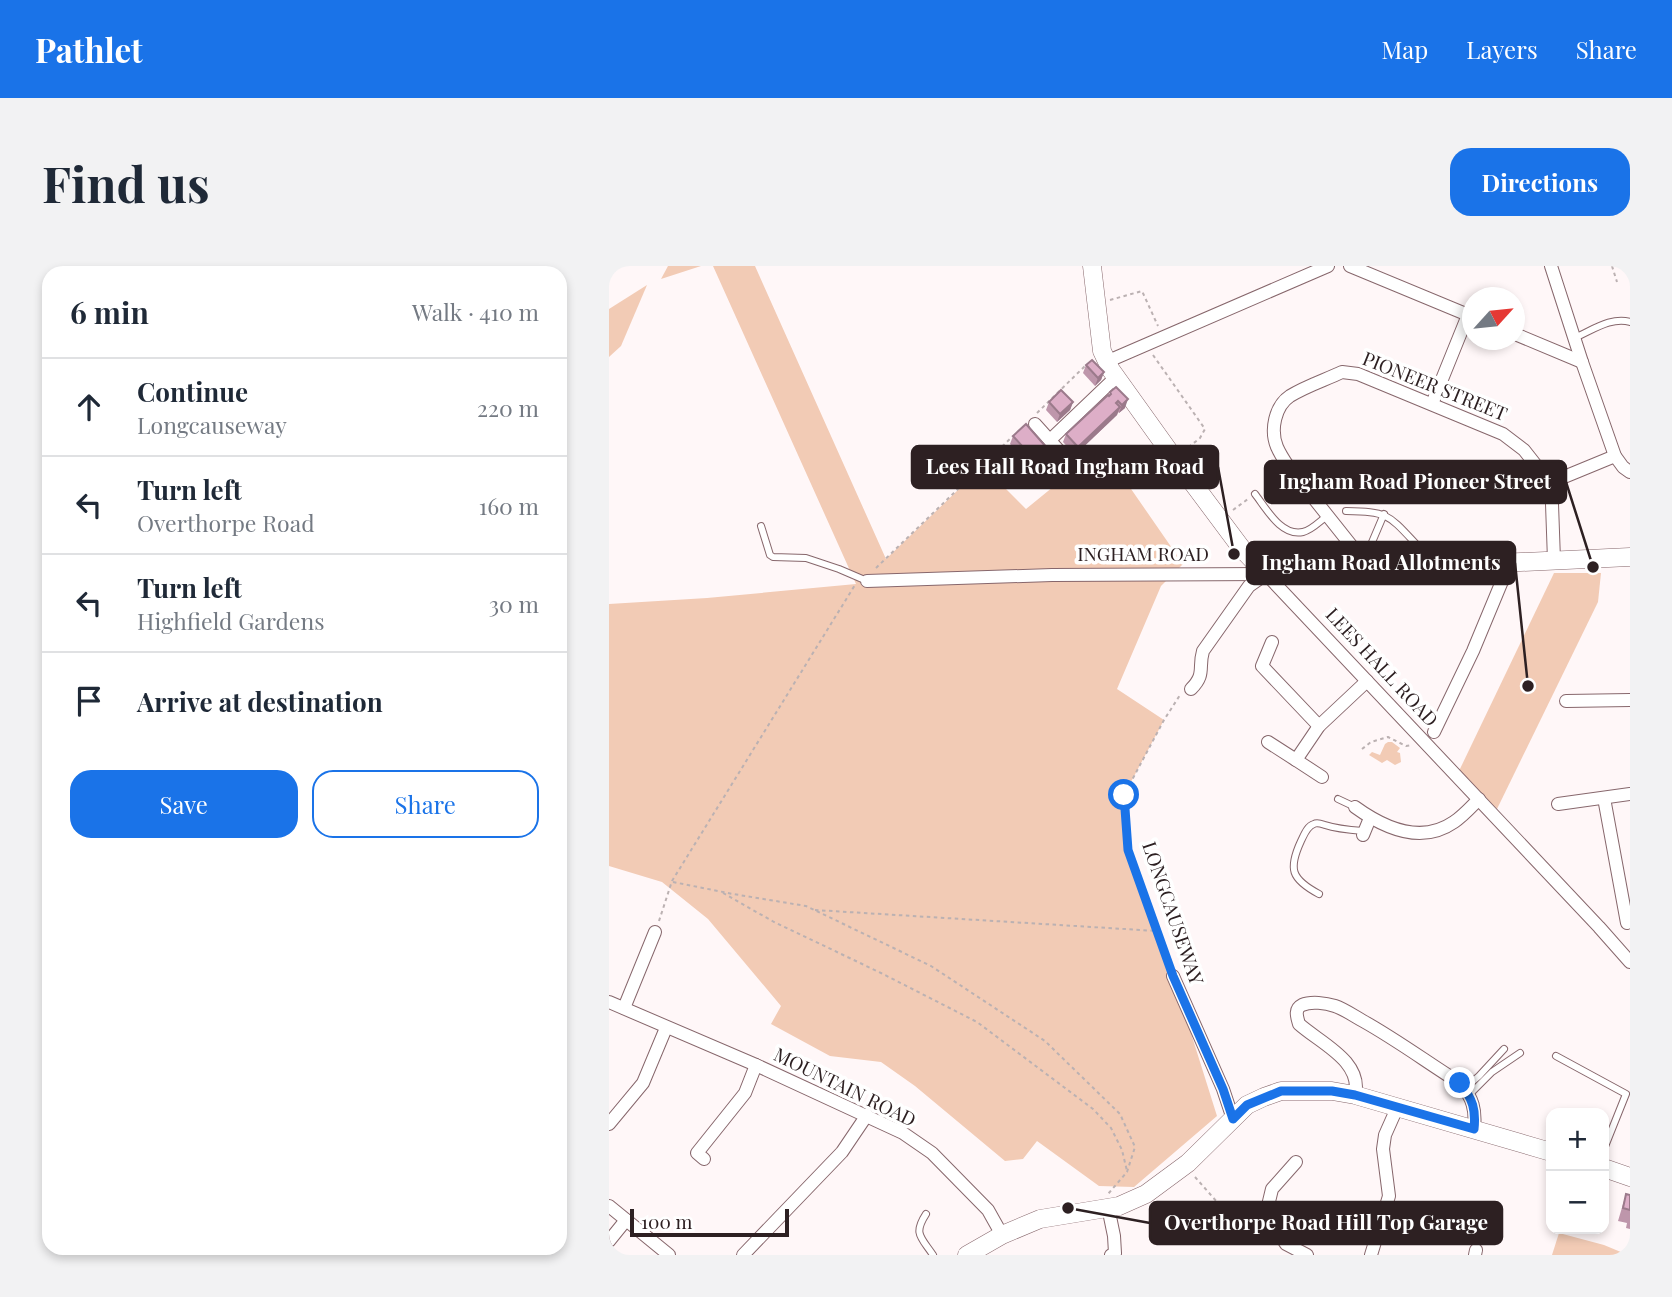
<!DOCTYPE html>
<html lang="en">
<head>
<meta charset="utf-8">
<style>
	:root { --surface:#fff; --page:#f2f2f3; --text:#1f2937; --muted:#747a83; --line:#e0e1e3; --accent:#1a73e8 }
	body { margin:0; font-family:"Playfair Display",serif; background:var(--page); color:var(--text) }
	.controls { position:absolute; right:21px; bottom:21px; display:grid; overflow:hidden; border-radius:14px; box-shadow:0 4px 10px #0003 }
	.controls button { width:63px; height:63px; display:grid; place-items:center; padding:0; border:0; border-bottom:2px solid var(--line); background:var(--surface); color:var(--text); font:35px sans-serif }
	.compass { position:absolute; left:853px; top:21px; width:63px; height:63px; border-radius:50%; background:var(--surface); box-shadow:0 4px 10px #0003; rotate:63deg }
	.scale { position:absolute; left:21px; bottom:18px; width:159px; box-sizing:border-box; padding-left:7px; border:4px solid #2d2022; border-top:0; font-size:19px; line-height:24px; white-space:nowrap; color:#2d2022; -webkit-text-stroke:5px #fff; paint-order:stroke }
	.stop { position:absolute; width:21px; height:21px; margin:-16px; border:5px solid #1a73e8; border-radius:50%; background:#fff }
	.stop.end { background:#1a73e8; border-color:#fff; box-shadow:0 2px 7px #0008 }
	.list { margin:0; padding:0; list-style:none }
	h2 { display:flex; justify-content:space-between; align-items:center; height:91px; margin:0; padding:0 28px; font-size:30px }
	h2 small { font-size:23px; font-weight:400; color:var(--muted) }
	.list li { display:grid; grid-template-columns:46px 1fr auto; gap:21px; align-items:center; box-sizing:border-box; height:98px; padding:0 28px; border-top:2px solid var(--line) }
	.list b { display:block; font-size:26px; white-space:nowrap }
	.list p { margin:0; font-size:23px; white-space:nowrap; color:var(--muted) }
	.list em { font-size:23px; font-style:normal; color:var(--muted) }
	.actions { display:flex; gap:14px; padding:21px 28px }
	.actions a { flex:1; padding:16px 0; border:2px solid var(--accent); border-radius:21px; text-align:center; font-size:24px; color:var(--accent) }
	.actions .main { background:var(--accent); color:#fff }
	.icon { flex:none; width:38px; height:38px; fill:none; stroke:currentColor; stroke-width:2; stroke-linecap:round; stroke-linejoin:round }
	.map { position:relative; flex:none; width:1021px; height:989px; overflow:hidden; border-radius:21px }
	header { display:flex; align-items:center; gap:42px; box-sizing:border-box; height:98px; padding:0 35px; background:var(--accent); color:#fff }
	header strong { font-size:33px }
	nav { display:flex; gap:38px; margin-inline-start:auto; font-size:24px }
	.intro { display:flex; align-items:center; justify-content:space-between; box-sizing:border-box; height:168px; padding:0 42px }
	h1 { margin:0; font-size:49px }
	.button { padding:18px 32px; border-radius:21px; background:var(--accent); color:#fff; font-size:24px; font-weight:700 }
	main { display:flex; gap:42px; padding:0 42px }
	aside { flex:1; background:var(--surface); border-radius:21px; box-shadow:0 4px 10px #0003 }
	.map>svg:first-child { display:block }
</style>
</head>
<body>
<header>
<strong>Pathlet</strong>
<nav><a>Map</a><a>Layers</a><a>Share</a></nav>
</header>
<div class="intro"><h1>Find us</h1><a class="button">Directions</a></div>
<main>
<aside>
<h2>6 min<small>Walk · 410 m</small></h2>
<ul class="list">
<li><svg class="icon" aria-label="ahead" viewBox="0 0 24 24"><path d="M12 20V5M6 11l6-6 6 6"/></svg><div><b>Continue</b><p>Longcauseway</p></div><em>220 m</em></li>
<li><svg class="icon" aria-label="left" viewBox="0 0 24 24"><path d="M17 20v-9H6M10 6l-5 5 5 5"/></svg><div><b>Turn left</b><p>Overthorpe Road</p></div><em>160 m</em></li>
<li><svg class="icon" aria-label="left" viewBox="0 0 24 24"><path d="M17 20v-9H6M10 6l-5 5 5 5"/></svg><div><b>Turn left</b><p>Highfield Gardens</p></div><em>30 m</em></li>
<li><svg class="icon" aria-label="arrive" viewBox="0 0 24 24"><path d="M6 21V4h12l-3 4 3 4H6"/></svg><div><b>Arrive at destination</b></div></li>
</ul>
<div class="actions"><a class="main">Save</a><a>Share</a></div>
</aside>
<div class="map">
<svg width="1021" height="989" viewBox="0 0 1021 989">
	<rect width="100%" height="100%" fill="#fff7f8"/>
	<!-- green -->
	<g fill="#f2cbb5">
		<polygon points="59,0 92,0 52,13"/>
		<polygon points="104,0 146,0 277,293 374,200 417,243 493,181 574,298 552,320 508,423 555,454 515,529 519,584 564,710 608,850 525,921 490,920 428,875 414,893 396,895 306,820 272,796 221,790 162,758 172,740 99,653 53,616 0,600 0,338 98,332 247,318"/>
		<polygon points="38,19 12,80 0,91 0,43"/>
		<polygon points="945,307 992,307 989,336 888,543 850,505"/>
		<polygon points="779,476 783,476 791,482 788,486 791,487 792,496 786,499 778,494 773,497 760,489 763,486 771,489 776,478"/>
		<polygon points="950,967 995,979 1019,989 943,989"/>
	</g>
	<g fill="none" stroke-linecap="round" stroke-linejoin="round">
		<defs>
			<g id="lane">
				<path d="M965,72C982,65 1003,50 1021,56"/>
				<path d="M646,228C657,242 672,271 694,266C703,264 711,255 718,250"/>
				<path d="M737,245C779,246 779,248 807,278"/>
				<polyline points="152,260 161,289 164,291 197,292 230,303 258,315"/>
				<polyline points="755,295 775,248"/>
				<polyline points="729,533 746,541"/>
				<path d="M710,628C682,613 679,603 692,575C695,569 698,560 705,558C708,556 713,558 716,559C728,563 741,564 754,565"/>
				<polyline points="947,790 1017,828 995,883"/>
				<polyline points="856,822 870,810 895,783"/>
				<polyline points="860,829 883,806 911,787"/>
				<path d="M317,948C304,968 312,971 324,989"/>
			</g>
			<g id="street">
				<polyline points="741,0 864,51"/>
				<polyline points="942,0 973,96 1006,190 1014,201 1021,206"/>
				<polyline points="906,68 973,96"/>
				<polyline points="497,96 719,0"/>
				<polyline points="823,138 859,49"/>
				<polyline points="426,158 462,198"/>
				<polyline points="441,174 506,112"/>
				<polyline points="938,218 1006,190"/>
				<path d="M761,303L679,200C675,194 671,188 668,181C661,164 666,140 681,130C697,120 716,114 733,106L749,108L894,168L915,184L930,203L941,228L943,238L945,294"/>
				<polyline points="657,308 990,661 1021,696"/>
				<polyline points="258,315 443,309 657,308"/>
				<polyline points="663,376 653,400 710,460"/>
				<path d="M582,423C597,408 589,402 594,385L640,320L657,308"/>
				<polyline points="957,435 1021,434"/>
				<polyline points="825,466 864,385 901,296"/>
				<polyline points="659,476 687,494 710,460 758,415"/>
				<polyline points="687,494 713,511"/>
				<polyline points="995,532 1018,657"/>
				<polyline points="949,538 1021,528"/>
				<path d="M746,541C775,562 812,579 845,556C854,550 862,541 870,533"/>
				<polyline points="754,569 761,552"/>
				<polyline points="564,710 614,823 624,853"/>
				<polyline points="0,736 147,799 294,867 323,887 379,944 393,969"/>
				<polyline points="15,742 46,666"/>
				<path d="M746,829C754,795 711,777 690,758C688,751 685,743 693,739C702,735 717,737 726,740C735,743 745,750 754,755C788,774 819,797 851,817C864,832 867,844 865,863"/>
				<polyline points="0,858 34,817 57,762"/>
				<polyline points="95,893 88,887 136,827 147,799"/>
				<polyline points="687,896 663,923 657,948 677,978 698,989"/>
				<polyline points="0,940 60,989"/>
				<polyline points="499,941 505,970 506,987 502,989"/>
				<polyline points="0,975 17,954"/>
				<polyline points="134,989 233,886 258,849"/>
				<polyline points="762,989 780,930 774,883 776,869 788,842"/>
				<polyline points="866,989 867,984"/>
			</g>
			<g id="secondary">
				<polyline points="483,0 493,85 502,104 565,192 633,283 657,308 1021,291"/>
				<polyline points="995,902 1021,911"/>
				<polyline points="358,989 393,969 431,953 510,940 537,928 579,897 638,839 655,831 672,825 723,825 746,829 942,886"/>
			</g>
		</defs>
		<!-- lane casing -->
		<use href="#lane" stroke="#87676c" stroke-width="8"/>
		<!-- street casing -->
		<use href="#street" stroke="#87676c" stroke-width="14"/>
		<!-- secondary casing -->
		<use href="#secondary" stroke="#87676c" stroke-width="19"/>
		<!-- path -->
		<g stroke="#bbb1b2" stroke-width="2" stroke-dasharray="3.5 3.5" stroke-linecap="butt">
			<polyline points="1003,0 1008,16"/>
			<polyline points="501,34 533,25 549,60"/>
			<polyline points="544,89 596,163 591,172 576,184"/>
			<polyline points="428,147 477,99"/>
			<polyline points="624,244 639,233"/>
			<polyline points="267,302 404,170"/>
			<polyline points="753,483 762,476 779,471 797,480 803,479"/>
			<polyline points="64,616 124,628 197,640 322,700 436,775 511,848 526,881 518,906 499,928"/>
			<polyline points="114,627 165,656 272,707 368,756 484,843 502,862 513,884 518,905"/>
			<polyline points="206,644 548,665"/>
			<polyline points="50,655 63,615 246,319"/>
			<polyline points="560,699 519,584 515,529 555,454 571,429"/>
			<polyline points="586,911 616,945 646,945"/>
		</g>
		<!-- lane -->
		<use href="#lane" stroke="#fff" stroke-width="6"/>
		<!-- street -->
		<use href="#street" stroke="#fff" stroke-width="12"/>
		<!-- secondary -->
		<use href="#secondary" stroke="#fff" stroke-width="18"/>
	</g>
	<!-- wall -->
	<g fill="#be96ab">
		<polygon points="477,99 495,106 492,114 486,120 474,107"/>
		<polygon points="501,126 516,142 510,147 509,146 508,149 466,189 454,176 457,168 500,130"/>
		<polygon points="440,136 464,136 461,144 448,156 437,144"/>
		<polygon points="404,170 445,190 458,200 455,208 442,219 431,207 429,209 401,178"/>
		<polygon points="1017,928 1021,929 1021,963 1017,962 1018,957 1009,955"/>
	</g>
	<!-- shaded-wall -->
	<g fill="#9b7a8b">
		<polygon points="495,106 492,114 486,120 489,112"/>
		<polygon points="519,133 516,142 510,147 513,139"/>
		<polygon points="464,136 461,144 448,156 451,148"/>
		<polygon points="511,141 508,149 466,189 469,181"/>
		<polygon points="458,200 455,208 442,219 445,211"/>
	</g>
	<!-- building -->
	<g fill="#ddaec7" stroke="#9b7a8b" stroke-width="2">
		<polygon points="483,94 495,106 489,112 477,99"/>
		<polygon points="507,121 519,133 513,139 509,135 507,137 511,141 469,181 457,168 499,129 500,130 502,128 501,126"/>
		<polygon points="452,124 464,136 451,148 440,136"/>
		<polygon points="417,158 445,190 447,187 458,200 445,211 434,199 432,201 404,170"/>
		<polygon points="1017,928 1021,929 1021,944 1014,942"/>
	</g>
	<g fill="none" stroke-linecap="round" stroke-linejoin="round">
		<!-- route -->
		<path stroke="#1a73e8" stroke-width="9" d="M515,529L519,584L564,710L614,823L624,853L638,839L672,825H723L746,829L865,863C867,844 864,833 851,817"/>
	</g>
	<g text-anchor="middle" stroke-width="7" stroke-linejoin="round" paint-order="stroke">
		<!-- street labels -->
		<g font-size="19" fill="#2d2022" stroke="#fff">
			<text transform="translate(826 120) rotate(22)" y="7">PIONEER STREET</text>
			<text x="534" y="295">INGHAM ROAD</text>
			<text transform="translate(773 401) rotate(47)" y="7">LEES HALL ROAD</text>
			<text transform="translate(564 647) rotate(71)" y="7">LONGCAUSEWAY</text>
			<text transform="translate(236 821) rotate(26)" y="7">MOUNTAIN ROAD</text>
		</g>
	</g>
	<!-- callouts -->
	<path fill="none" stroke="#2d2022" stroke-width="2.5" d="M625 288L609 201M984 301L957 216M919 420L906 297M459 942L541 957"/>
	<g fill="#2d2022" stroke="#fff" stroke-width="2.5">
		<circle cx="625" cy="288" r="7"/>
		<circle cx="984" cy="301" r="7"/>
		<circle cx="919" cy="420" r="7"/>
		<circle cx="459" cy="942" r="7"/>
	</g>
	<g fill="#2d2022" stroke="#2d2022" stroke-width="2.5">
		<rect x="303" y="180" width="306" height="42" rx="7"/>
		<rect x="656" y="195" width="301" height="42" rx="7"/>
		<rect x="638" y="276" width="268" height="42" rx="7"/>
		<rect x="541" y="936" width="352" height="42" rx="7"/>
	</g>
	<g font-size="21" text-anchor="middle" font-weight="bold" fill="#fff">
		<text x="456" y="208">Lees Hall Road Ingham Road</text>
		<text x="806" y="223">Ingham Road Pioneer Street</text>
		<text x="772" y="304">Ingham Road Allotments</text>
		<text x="717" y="964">Overthorpe Road Hill Top Garage</text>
	</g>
</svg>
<div class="controls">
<button>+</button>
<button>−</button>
</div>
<svg class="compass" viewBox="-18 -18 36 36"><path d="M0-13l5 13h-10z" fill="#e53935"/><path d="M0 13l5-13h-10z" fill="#747a83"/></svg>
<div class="scale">100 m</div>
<div class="stop" style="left:515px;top:529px"></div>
<div class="stop end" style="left:851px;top:817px"></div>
</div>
</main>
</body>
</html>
